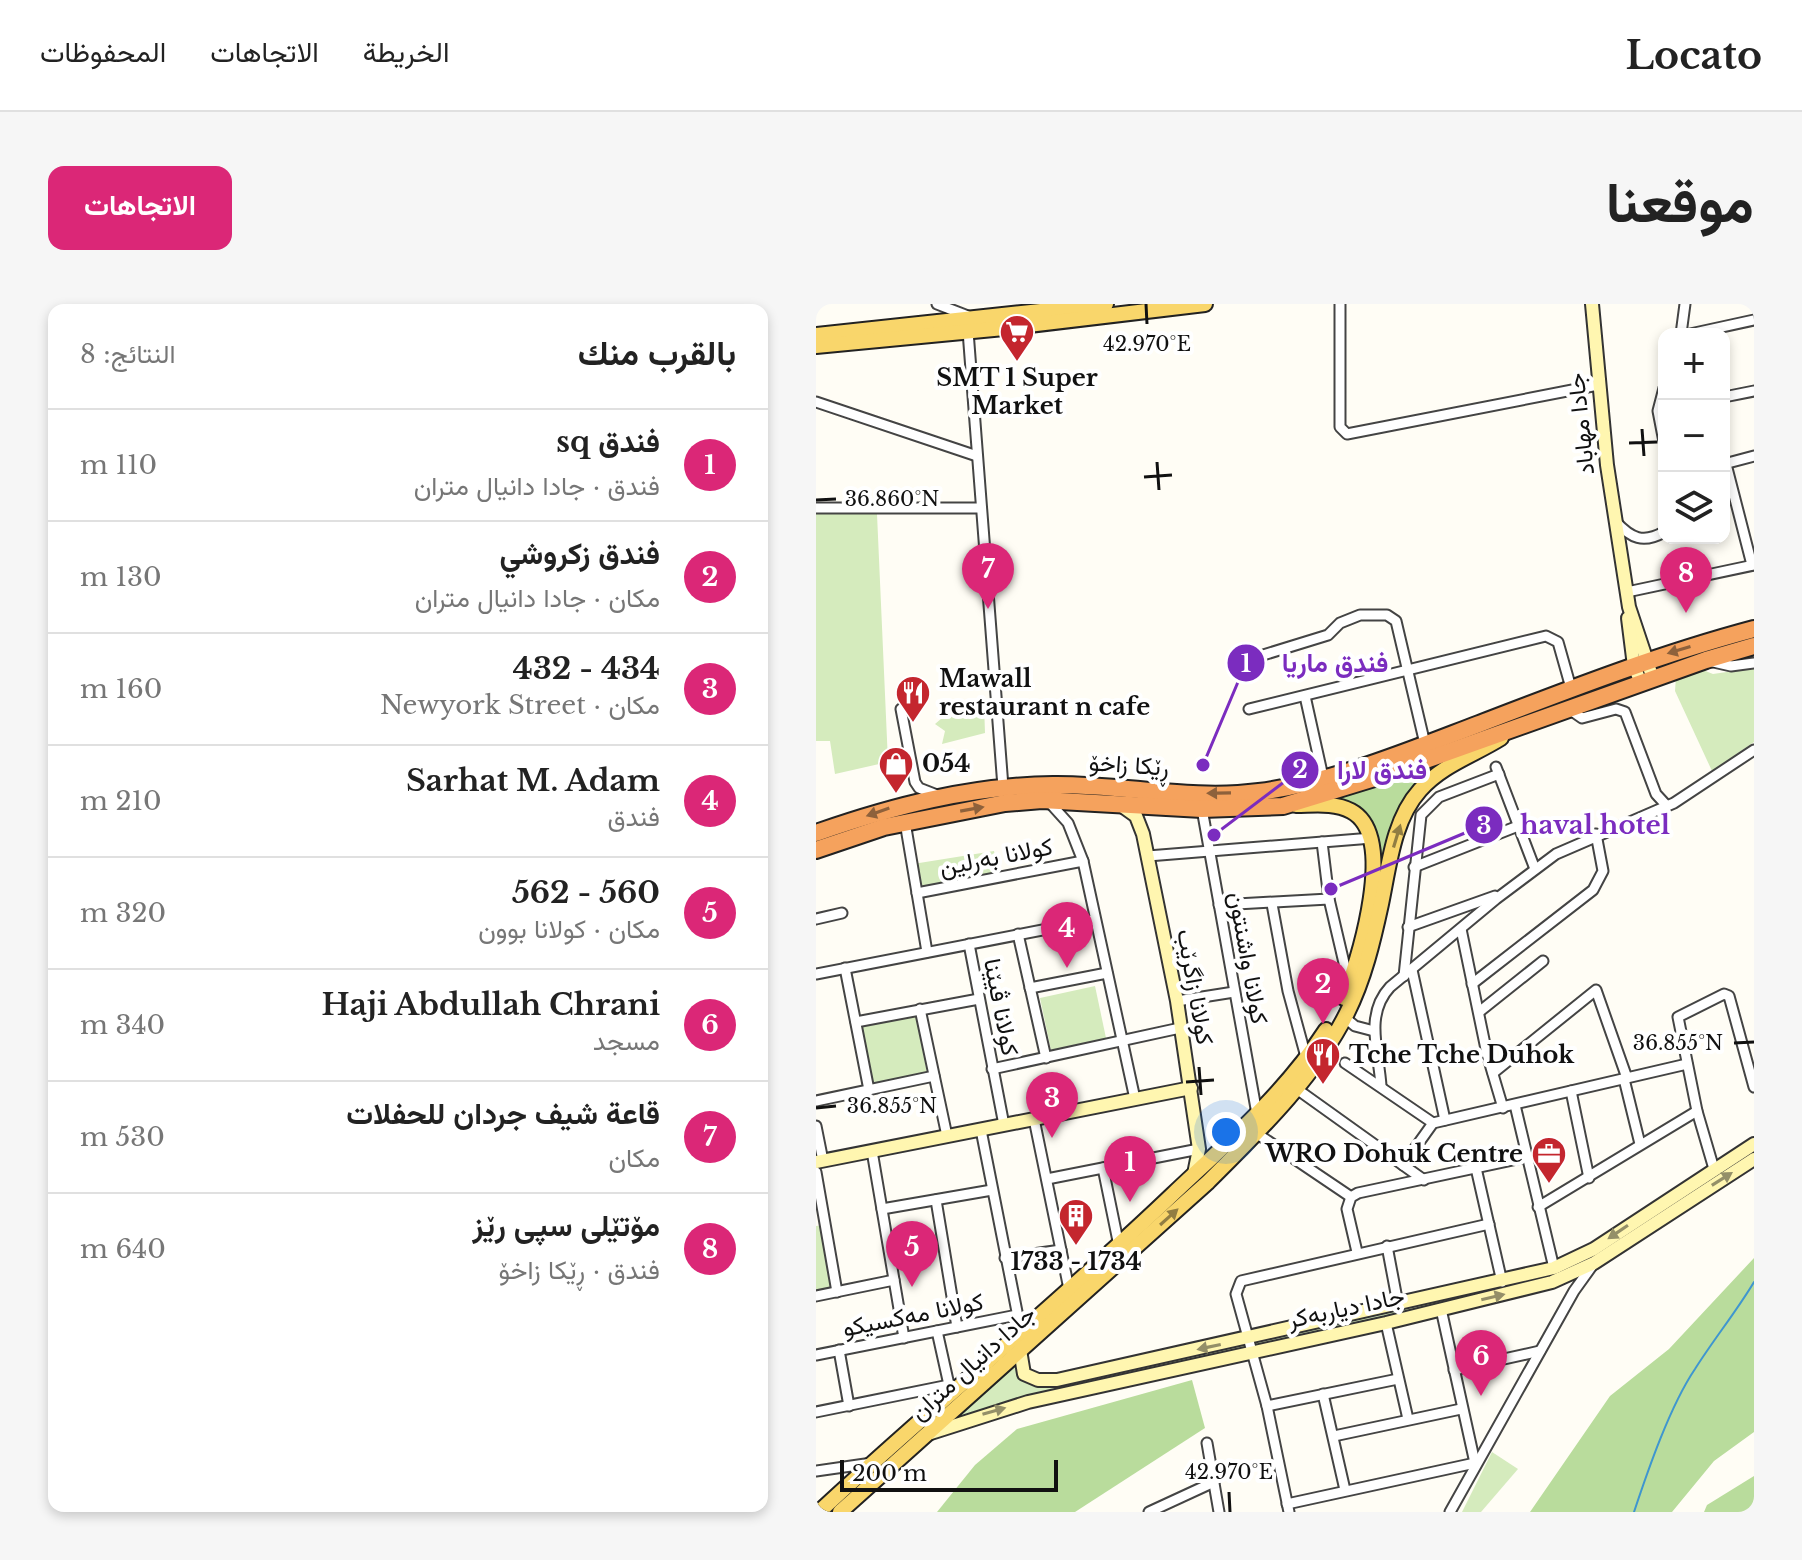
<!DOCTYPE html>
<html lang="ar">
<head>
<meta charset="utf-8">
<style>
	:root { --surface:#fff; --page:#f6f6f6; --text:#222; --muted:#767676; --line:#e0e0e0; --accent:#db2777 }
	body { margin:0; font-family:"Libre Baskerville",Vazirmatn,serif; background:var(--page); color:var(--text); direction:rtl }
	.controls { position:absolute; right:24px; top:24px; display:grid; overflow:hidden; border-radius:16px; box-shadow:0 4px 12px #0003 }
	.controls button { width:72px; height:72px; display:grid; place-items:center; padding:0; border:0; border-bottom:2px solid var(--line); background:var(--surface); color:var(--text); font:40px sans-serif }
	.scale { position:absolute; left:24px; bottom:20px; width:218px; box-sizing:border-box; padding-left:8px; border:4px solid #111; border-top:0; font-size:22px; line-height:28px; white-space:nowrap; color:#111; -webkit-text-stroke:6px #fff; paint-order:stroke }
	.you { position:absolute; left:410px; top:828px; width:28px; height:28px; margin:-20px; border:6px solid #fff; border-radius:50%; background:#1a73e8; box-shadow:0 0 0 12px #1a73e833 }
	.badge { display:grid; place-items:center; width:52px; height:52px; border-radius:50%; background:var(--accent); color:#fff; font-size:26px; font-weight:700 }
	.pin { position:absolute; translate:-50% -66px; filter:drop-shadow(0 2px 4px #0008) }
	.pin::after { content:''; position:absolute; top:42px; width:28px; height:24px; background:inherit; clip-path:polygon(0 0,100% 0,50% 100%) }
	.list { margin:0; padding:0; list-style:none }
	h2 { display:flex; justify-content:space-between; align-items:center; height:104px; margin:0; padding:0 32px; font-size:34px }
	h2 small { font-size:26px; font-weight:400; color:var(--muted) }
	.list li { display:grid; grid-template-columns:52px 1fr auto; gap:24px; align-items:center; box-sizing:border-box; height:112px; padding:0 32px; border-top:2px solid var(--line) }
	.list b { display:block; font-size:30px; white-space:nowrap }
	.list p { margin:0; font-size:26px; white-space:nowrap; color:var(--muted) }
	.list em { font-size:26px; font-style:normal; color:var(--muted) }
	.icon { flex:none; width:44px; height:44px; fill:none; stroke:currentColor; stroke-width:2; stroke-linecap:round; stroke-linejoin:round }
	.map { position:relative; flex:none; width:938px; height:1208px; overflow:hidden; direction:ltr; border-radius:16px }
	header { display:flex; align-items:center; gap:48px; box-sizing:border-box; height:112px; padding:0 40px; background:var(--surface); border-bottom:2px solid var(--line) }
	header strong { font-size:38px }
	nav { display:flex; gap:44px; margin-inline-start:auto; font-size:28px }
	.intro { display:flex; align-items:center; justify-content:space-between; box-sizing:border-box; height:192px; padding:0 48px }
	h1 { margin:0; font-size:56px }
	.button { padding:20px 36px; border-radius:16px; background:var(--accent); color:#fff; font-size:28px; font-weight:700 }
	main { display:flex; gap:48px; padding:0 48px }
	aside { flex:1; background:var(--surface); border-radius:16px; box-shadow:0 4px 12px #0003 }
	.map>svg:first-child { display:block }
</style>
</head>
<body>
<header>
<strong>Locato</strong>
<nav><a>الخريطة</a><a>الاتجاهات</a><a>المحفوظات</a></nav>
</header>
<div class="intro"><h1>موقعنا</h1><a class="button">الاتجاهات</a></div>
<main>
<div class="map">
<svg width="938" height="1208" viewBox="0 0 938 1208">
	<rect width="100%" height="100%" fill="#fffdf5"/>
	<!-- green -->
	<g fill="#d5ebbd">
		<polygon points="0,210 61,210 72,458 19,470 14,437 0,437"/>
		<polygon points="882,364 897,370 938,364 938,438 896,467 859,387 860,373"/>
		<polygon points="141,395 168,400 169,429 126,440 129,427 119,420 139,403"/>
		<polygon points="178,547 183,573 101,589 97,560"/>
		<polygon points="534,681 526,715 425,844 204,1045 204,1063 222,1076 738,964 938,840 938,856 736,978 125,1125 23,1208 4,1208 302,944 505,736 523,708"/>
		<polygon points="279,682 290,734 235,746 224,694"/>
		<polygon points="100,712 111,769 55,780 44,722"/>
		<polygon points="8,921 21,988 0,992 0,922"/>
		<polygon points="676,1148 702,1165 665,1208 646,1208"/>
	</g>
	<!-- forest -->
	<g fill="#b9dc9c">
		<polygon points="654,445 604,480 565,574 557,525 501,497"/>
		<polygon points="938,954 938,1128 898,1157 856,1208 714,1208 794,1092 853,1045"/>
		<polygon points="376,1076 389,1124 259,1208 121,1208 159,1161 201,1125"/>
		<polygon points="938,1172 938,1208 888,1208 891,1201"/>
	</g>
	<g fill="none" stroke-linecap="round" stroke-linejoin="round">
		<!-- stream -->
		<path stroke="#3f96cf" stroke-width="2" d="M818,1208C832,1166 854,1102 879,1065C898,1035 920,1008 938,978"/>
		<defs>
			<g id="street">
				<polyline points="121,0 152,12"/>
				<polyline points="524,0 524,123 531,130 782,81"/>
				<polyline points="152,27 187,483"/>
				<polyline points="865,30 869,0"/>
				<polyline points="874,30 938,16"/>
				<polyline points="848,84 842,107 848,138"/>
				<polyline points="908,93 938,87"/>
				<polyline points="0,98 161,152"/>
				<polyline points="908,160 938,152"/>
				<polyline points="910,160 936,261"/>
				<polyline points="0,204 164,204"/>
				<path d="M800,218C815,234 827,240 848,228"/>
				<polyline points="811,288 938,261"/>
				<polyline points="431,356 512,331 524,319 544,311 571,311 580,317 609,440"/>
				<polyline points="893,357 915,362 938,359"/>
				<polyline points="489,392 507,473"/>
				<polyline points="85,405 99,478 103,484 121,491"/>
				<polyline points="433,405 730,332 742,338 755,384"/>
				<polyline points="753,405 766,414 800,405 809,408 840,490 851,502"/>
				<polyline points="680,463 719,565"/>
				<polyline points="233,498 252,519 267,557 319,795"/>
				<polyline points="386,505 441,810"/>
				<polyline points="89,518 111,648"/>
				<polyline points="506,538 513,595 532,676"/>
				<polyline points="332,552 556,534"/>
				<polyline points="598,563 702,522"/>
				<polyline points="101,589 267,557"/>
				<polyline points="456,600 472,687 490,753"/>
				<polyline points="403,601 513,595"/>
				<polyline points="0,615 26,609"/>
				<polyline points="592,623 679,592"/>
				<polyline points="645,625 671,750 687,804"/>
				<polyline points="202,630 230,754"/>
				<polyline points="153,640 188,821"/>
				<polyline points="29,664 53,786"/>
				<polyline points="596,666 629,816"/>
				<polyline points="0,670 278,616"/>
				<polyline points="588,672 605,511 623,493 683,470"/>
				<polyline points="656,680 777,586 787,567 780,530"/>
				<polyline points="214,684 291,669"/>
				<polyline points="361,697 418,688"/>
				<polyline points="104,705 131,832"/>
				<polyline points="663,708 727,657"/>
				<polyline points="528,713 539,722 558,727"/>
				<polyline points="40,718 163,695"/>
				<polyline points="529,759 617,819"/>
				<polyline points="176,765 364,724"/>
				<polyline points="677,769 780,686 811,774"/>
				<polyline points="808,775 824,840"/>
				<path d="M565,782C563,748 548,711 574,683L680,595L740,550L858,499L938,446"/>
				<polyline points="478,783 608,876"/>
				<polyline points="755,787 773,874"/>
				<polyline points="0,797 118,772"/>
				<polyline points="699,801 738,964"/>
				<polyline points="218,815 253,985"/>
				<polyline points="0,822 7,857"/>
				<polyline points="165,826 205,1028"/>
				<polyline points="440,829 535,893"/>
				<polyline points="56,847 88,1034"/>
				<polyline points="587,861 617,819 871,760"/>
				<polyline points="287,864 303,942"/>
				<polyline points="660,864 686,978"/>
				<polyline points="898,865 881,807 862,713 908,690 913,692 938,783"/>
				<polyline points="0,868 21,988"/>
				<polyline points="231,875 383,845"/>
				<polyline points="120,896 141,1023"/>
				<polyline points="722,903 881,807"/>
				<polyline points="66,905 176,886"/>
				<polyline points="571,942 582,1000"/>
				<polyline points="541,948 531,905 535,893 542,889 711,853"/>
				<polyline points="189,954 245,946"/>
				<polyline points="0,992 78,976"/>
				<polyline points="570,1019 592,1115"/>
				<polyline points="121,1027 133,1081"/>
				<polyline points="23,1046 33,1102"/>
				<polyline points="0,1051 201,1011"/>
				<polyline points="638,1066 724,1047"/>
				<polyline points="507,1090 529,1186"/>
				<polyline points="451,1102 582,1075"/>
				<polyline points="0,1108 133,1081 139,1088"/>
				<polyline points="518,1132 645,1105"/>
				<polyline points="391,1139 403,1208"/>
				<polyline points="0,1167 56,1159"/>
				<polyline points="471,1200 659,1159 625,1005"/>
				<polyline points="333,1208 398,1178"/>
				<polyline points="473,1208 451,1102 420,990 425,977 673,920"/>
				<polyline points="634,1208 758,987 776,962"/>
			</g>
			<g id="secondary">
				<polyline points="776,0 791,161 813,303 837,375"/>
				<polyline points="812,314 818,362 825,379"/>
				<polyline points="306,502 320,512 327,530 361,697 383,845 378,870"/>
				<polyline points="0,858 375,784"/>
				<polyline points="204,1046 208,1070 222,1076 241,1076 738,964 778,945 938,840"/>
				<polyline points="115,1129 212,1098 570,1019 736,978 778,959 938,855"/>
			</g>
			<g id="primary">
				<polyline points="0,31 290,0"/>
				<polyline points="0,42 188,24 389,0"/>
				<path d="M480,501C498,501 518,498 535,507C582,532 543,654 528,694"/>
				<path d="M3,1208C119,1100 242,1000 357,890C411,839 469,789 510,726"/>
				<path d="M24,1208L392,878C442,828 499,773 531,709C548,675 557,637 565,600C573,562 577,516 604,486C626,461 658,451 685,434"/>
			</g>
			<g id="highway">
				<path d="M0,529C77,502 154,482 237,481C305,480 375,497 443,488C518,478 592,447 663,420C754,385 844,350 938,325"/>
				<polyline points="0,546 68,523 189,499 226,496 386,505 467,502 565,472 890,356 938,342"/>
			</g>
		</defs>
		<!-- street casing -->
		<use href="#street" stroke="#444" stroke-width="13"/>
		<!-- secondary casing -->
		<use href="#secondary" stroke="#333" stroke-width="16"/>
		<!-- primary casing -->
		<use href="#primary" stroke="#222" stroke-width="18"/>
		<!-- highway casing -->
		<use href="#highway" stroke="#222" stroke-width="20"/>
		<!-- street -->
		<use href="#street" stroke="#fff" stroke-width="9"/>
		<!-- secondary -->
		<use href="#secondary" stroke="#fff6b0" stroke-width="12"/>
		<!-- primary -->
		<use href="#primary" stroke="#f9d66b" stroke-width="14"/>
		<!-- highway -->
		<use href="#highway" stroke="#f5a25d" stroke-width="16"/>
	</g>
	<!-- one-way arrows -->
	<defs><path id="oneway-solid" d="M-6-.8H1V-3.2L6.5 0L1 3.2V.8H-6Z" transform="scale(2)"/></defs>
	<g fill="#8e613b">
		<use href="#oneway-solid" transform="translate(863 346) rotate(163)"/>
		<use href="#oneway-solid" transform="translate(403 489) rotate(179)"/>
		<use href="#oneway-solid" transform="translate(156 505) rotate(-10)"/>
		<use href="#oneway-solid" transform="translate(62 508) rotate(161)"/>
	</g>
	<g fill="#917d42">
		<use href="#oneway-solid" transform="translate(581 532) rotate(-73)"/>
		<use href="#oneway-solid" transform="translate(353 913) rotate(-42)"/>
	</g>
	<g fill="#948f68">
		<use href="#oneway-solid" transform="translate(906 875) rotate(-32)"/>
		<use href="#oneway-solid" transform="translate(802 928) rotate(146)"/>
		<use href="#oneway-solid" transform="translate(677 993) rotate(-13)"/>
		<use href="#oneway-solid" transform="translate(393 1043) rotate(168)"/>
		<use href="#oneway-solid" transform="translate(178 1107) rotate(-16)"/>
	</g>
	<!-- ticks -->
	<path fill="none" stroke="#111" stroke-width="3" d="M330,0L331,20M826,125L828,152M813,139L841,138M341,158L343,186M328,173L356,171M0,196L20,195M918,739L938,738M383,763L385,791M370,778L398,776M0,804L20,802M413,1188L414,1208"/>
	<!-- icons -->
	<defs>
		<symbol id="supermarket-pin" viewBox="-11 -11 22 30"><path d="M0 17L-7.5 6A9.5 9.5 0 1 1 7.5 6Z" fill="#c4262e" stroke="#fff"/><path d="M-6-5.5h2.5l.6 2H6L4.5 2H-2.5L-4.4-4H-6ZM-1.5 3.2a1.3 1.3 0 1 0 .1 0ZM3 3.2a1.3 1.3 0 1 0 .1 0Z" fill="#fff"/></symbol>
		<symbol id="restaurant-pin" viewBox="-11 -11 22 30"><path d="M0 17L-7.5 6A9.5 9.5 0 1 1 7.5 6Z" fill="#c4262e" stroke="#fff"/><path d="M-5-6h1v4h1v-4h1v4h1v-4h1v5L-1.5 .5V6h-2V.5L-5-1ZM5-6V6H3V1.5H1.5Q1.5-4 5-6Z" fill="#fff"/></symbol>
		<symbol id="shop-pin" viewBox="-11 -11 22 30"><path d="M0 17L-7.5 6A9.5 9.5 0 1 1 7.5 6Z" fill="#c4262e" stroke="#fff"/><path d="M-5-2.5h2.3a2.7 3.5 0 0 1 5.4 0H5L5.5 6h-11ZM-1.5-2.5h3a1.5 2.3 0 0 0-3 0Z" fill="#fff"/></symbol>
		<symbol id="office-pin" viewBox="-11 -11 22 30"><path d="M0 17L-7.5 6A9.5 9.5 0 1 1 7.5 6Z" fill="#c4262e" stroke="#fff"/><path d="M-6-3h4V-5.5h4V-3h4V5H-6ZM-1-4.5V-3h2v-1.5ZM-6 0V1H6V0Z" fill="#fff"/></symbol>
		<symbol id="building-pin" viewBox="-11 -11 22 30"><path d="M0 17L-7.5 6A9.5 9.5 0 1 1 7.5 6Z" fill="#c4262e" stroke="#fff"/><path d="M-4-6H4V6H1V3H-1V6H-4ZM-2.5-4.3h1.7v1.8h-1.7ZM.8-4.3h1.7v1.8H.8ZM-2.5-1h1.7V.8h-1.7ZM.8-1h1.7V.8H.8Z" fill="#fff"/></symbol>
	</defs>
	<g fill-rule="evenodd">
		<use href="#supermarket-pin" x="181" y="8" width="40" height="54"/>
		<use href="#restaurant-pin" x="77" y="369" width="40" height="54"/>
		<use href="#shop-pin" x="60" y="440" width="40" height="54"/>
		<use href="#restaurant-pin" x="487" y="731" width="40" height="54"/>
		<use href="#office-pin" x="713" y="830" width="40" height="54"/>
		<use href="#building-pin" x="240" y="892" width="40" height="54"/>
	</g>
	<g text-anchor="middle" stroke-width="8" stroke-linejoin="round" paint-order="stroke">
		<!-- poi labels -->
		<g font-size="24" font-weight="bold" fill="#111" stroke="#fff" text-anchor="start">
			<text x="201" y="82" text-anchor="middle">SMT 1 Super<tspan x="201" dy="28">Market</tspan></text>
			<text x="123" y="383">Mawall<tspan x="123" dy="28">restaurant n cafe</tspan></text>
			<text x="106" y="468">054</text>
			<text x="533" y="759">Tche Tche Duhok</text>
			<text x="707" y="858" text-anchor="end">WRO Dohuk Centre</text>
			<text x="260" y="966" text-anchor="middle">1733 - 1734</text>
		</g>
		<!-- street labels -->
		<g font-size="24" fill="#111" stroke="#fff">
			<text transform="translate(765 120) rotate(-96)" y="8">جادا مهاباد</text>
			<text transform="translate(313 461) rotate(4)" y="8">ڕێکا زاخۆ</text>
			<text transform="translate(180 553) rotate(-11)" y="8">كولانا بەرلین</text>
			<text transform="translate(432 654) rotate(80)" y="8">كولانا واشنتون</text>
			<text transform="translate(379 683) rotate(80)" y="8">كولانا زاگرێب</text>
			<text transform="translate(185 703) rotate(79)" y="8">كولانا ڤیێنا</text>
			<text transform="translate(530 1004) rotate(-12)" y="8">جادا دیاربه‌كر</text>
			<text transform="translate(97 1011) rotate(-11)" y="8">كولانا مەکسیکو</text>
			<text transform="translate(157 1059) rotate(-42)" y="8">جادا دانيال متران</text>
		</g>
	</g>
	<g font-size="20" text-anchor="middle" fill="#111" stroke="#fff" stroke-width="8" stroke-linejoin="round" paint-order="stroke">
		<text x="331" y="47">42.970°E</text>
		<text x="76" y="202">36.860°N</text>
		<text x="862" y="746">36.855°N</text>
		<text x="76" y="809">36.855°N</text>
		<text x="413" y="1175">42.970°E</text>
	</g>
	<!-- callouts -->
	<path fill="none" stroke="#7b2cbf" stroke-width="3" d="M387 461L430 359M398 531L484 466M515 585L668 521"/>
	<g fill="#7b2cbf" stroke="#fff" stroke-width="3">
		<circle cx="387" cy="461" r="8"/>
		<circle cx="398" cy="531" r="8"/>
		<circle cx="515" cy="585" r="8"/>
		<circle cx="430" cy="359" r="20"/>
		<circle cx="484" cy="466" r="20"/>
		<circle cx="668" cy="521" r="20"/>
	</g>
	<g font-size="24" text-anchor="middle" font-weight="bold" fill="#fff">
		<text x="430" y="368">1</text>
		<text x="484" y="474">2</text>
		<text x="668" y="530">3</text>
	</g>
	<g font-size="26" text-anchor="middle" font-weight="bold" fill="#7b2cbf" stroke="#fff" stroke-width="8" stroke-linejoin="round" paint-order="stroke">
		<text x="519" y="368">فندق ماريا</text>
		<text x="566" y="475">فندق لارا</text>
		<text x="779" y="530">haval hotel</text>
	</g>
</svg>
<div class="controls">
<button>+</button>
<button>−</button>
<button><svg class="icon" aria-label="layers" viewBox="0 0 24 24"><path d="M12 4l9 5-9 5-9-5zM3 14l9 5 9-5"/></svg></button>
</div>
<div class="scale">200 m</div>
<div class="you"></div>
<div class="pin badge" style="left:314px;top:898px">1</div>
<div class="pin badge" style="left:507px;top:720px">2</div>
<div class="pin badge" style="left:236px;top:834px">3</div>
<div class="pin badge" style="left:251px;top:664px">4</div>
<div class="pin badge" style="left:96px;top:983px">5</div>
<div class="pin badge" style="left:665px;top:1092px">6</div>
<div class="pin badge" style="left:172px;top:305px">7</div>
<div class="pin badge" style="left:870px;top:309px">8</div>
</div>
<aside>
<h2>بالقرب منك<small>النتائج: 8</small></h2>
<ul class="list">
<li><span class="badge">1</span><div><b>فندق sq</b><p>فندق · جادا دانيال متران</p></div><em>110 m</em></li>
<li><span class="badge">2</span><div><b>فندق زكروشي</b><p>مكان · جادا دانيال متران</p></div><em>130 m</em></li>
<li><span class="badge">3</span><div><b>434 - 432</b><p>مكان · Newyork Street</p></div><em>160 m</em></li>
<li><span class="badge">4</span><div><b>Sarhat M. Adam</b><p>فندق</p></div><em>210 m</em></li>
<li><span class="badge">5</span><div><b>560 - 562</b><p>مكان · كولانا بوون</p></div><em>320 m</em></li>
<li><span class="badge">6</span><div><b>Haji Abdullah Chrani</b><p>مسجد</p></div><em>340 m</em></li>
<li><span class="badge">7</span><div><b>قاعة شيف جردان للحفلات</b><p>مكان</p></div><em>530 m</em></li>
<li><span class="badge">8</span><div><b>مۆتێلی سپی رێز</b><p>فندق · ڕێکا زاخۆ</p></div><em>640 m</em></li>
</ul>
</aside>
</main>
</body>
</html>
